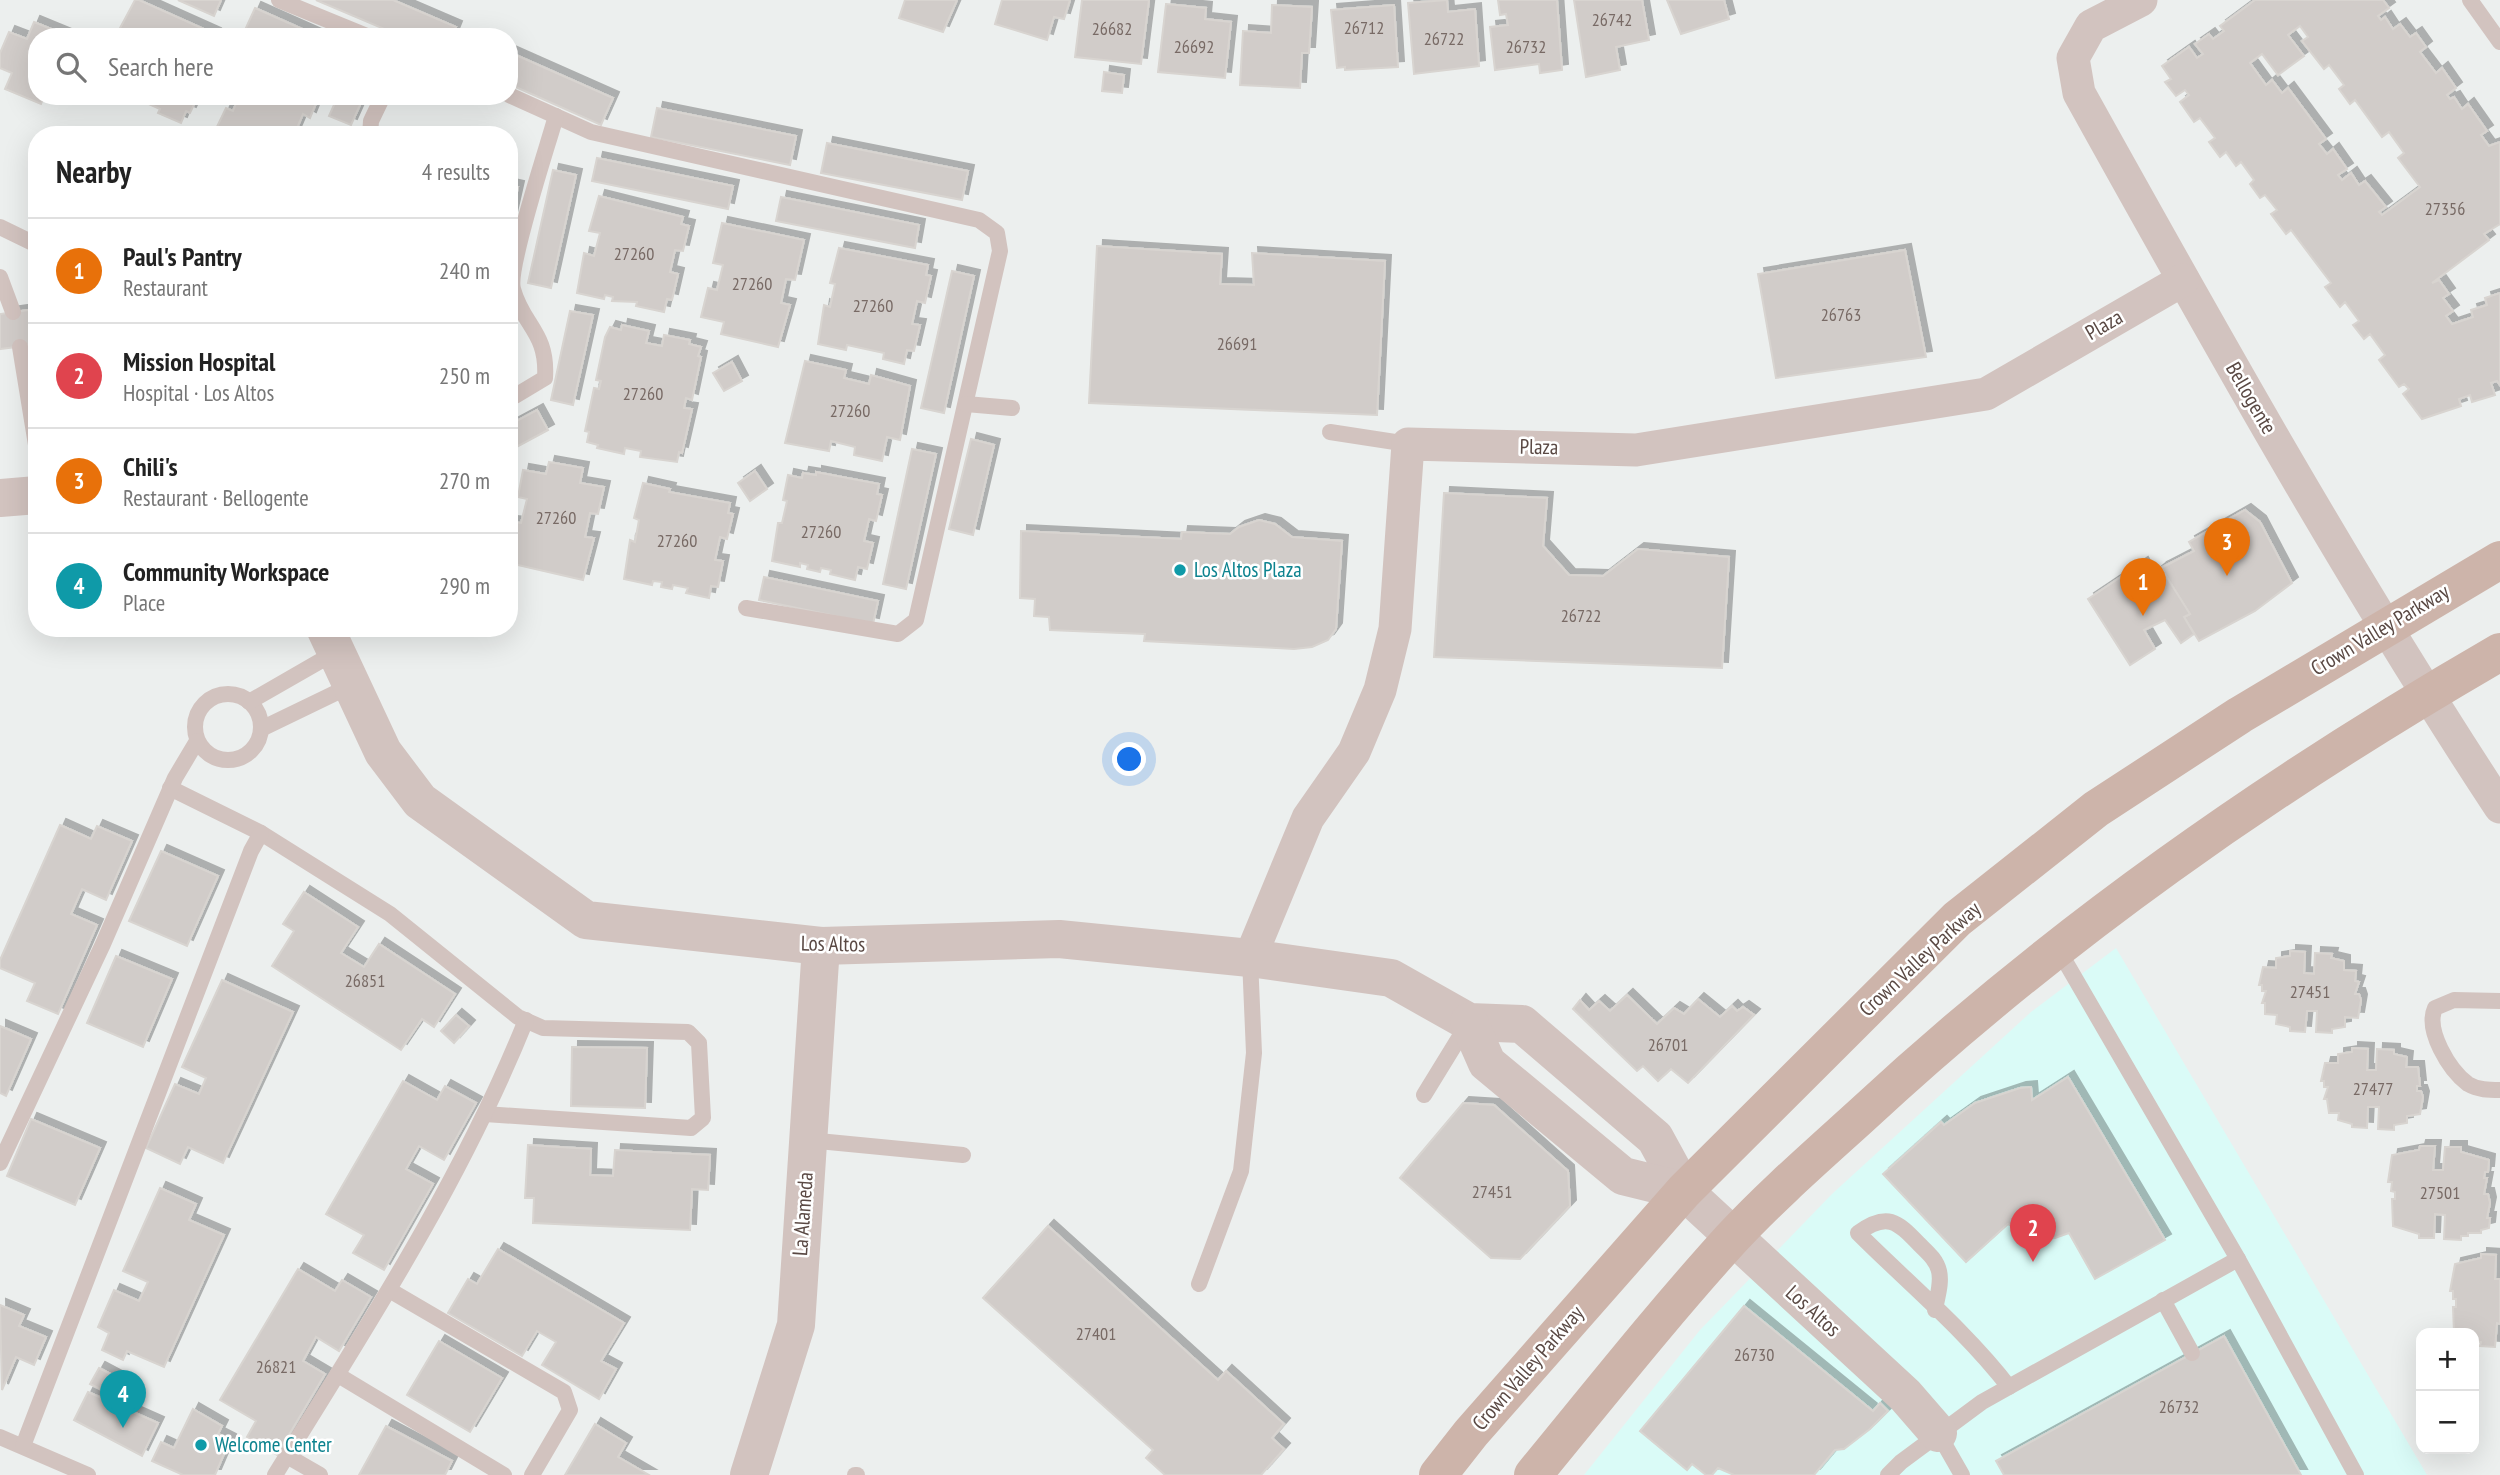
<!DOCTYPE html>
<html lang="en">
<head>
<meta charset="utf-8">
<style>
	:root { --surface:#fff; --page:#f2f2f2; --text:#222; --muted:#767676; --line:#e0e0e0; --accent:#e25913 }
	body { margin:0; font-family:"PT Sans Narrow",sans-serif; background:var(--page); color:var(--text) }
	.controls { position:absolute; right:21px; bottom:21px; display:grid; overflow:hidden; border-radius:14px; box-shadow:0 7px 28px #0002 }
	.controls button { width:63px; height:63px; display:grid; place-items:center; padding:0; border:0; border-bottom:2px solid var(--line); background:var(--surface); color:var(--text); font:35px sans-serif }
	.you { position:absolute; left:1130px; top:760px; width:24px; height:24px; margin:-18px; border:5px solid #fff; border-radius:50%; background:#1a73e8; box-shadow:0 0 0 10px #1a73e833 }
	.badge { display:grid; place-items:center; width:46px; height:46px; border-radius:50%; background:var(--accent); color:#fff; font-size:23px; font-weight:700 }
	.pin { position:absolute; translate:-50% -58px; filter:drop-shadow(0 2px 4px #0008) }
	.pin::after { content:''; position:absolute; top:37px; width:24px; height:21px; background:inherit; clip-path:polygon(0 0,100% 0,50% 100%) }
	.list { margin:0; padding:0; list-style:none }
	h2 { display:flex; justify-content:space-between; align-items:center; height:91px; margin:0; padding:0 28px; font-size:30px }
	h2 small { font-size:23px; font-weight:400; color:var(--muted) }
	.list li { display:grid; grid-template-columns:46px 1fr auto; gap:21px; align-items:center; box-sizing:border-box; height:105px; padding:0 28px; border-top:2px solid var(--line) }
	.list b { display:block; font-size:26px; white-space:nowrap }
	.list p { margin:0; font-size:23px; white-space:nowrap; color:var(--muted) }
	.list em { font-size:23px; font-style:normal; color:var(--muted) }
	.icon { flex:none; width:38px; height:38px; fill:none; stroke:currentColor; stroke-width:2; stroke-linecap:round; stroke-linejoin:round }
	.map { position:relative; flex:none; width:2500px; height:1475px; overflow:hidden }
	.search { position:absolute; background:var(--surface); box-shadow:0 7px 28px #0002; left:28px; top:28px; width:490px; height:77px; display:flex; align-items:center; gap:18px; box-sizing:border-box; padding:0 24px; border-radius:28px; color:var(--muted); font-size:26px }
	.panel { position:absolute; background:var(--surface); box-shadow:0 7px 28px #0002; left:28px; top:126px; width:490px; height:511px; border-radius:28px }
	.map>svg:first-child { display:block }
</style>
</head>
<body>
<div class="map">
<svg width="2500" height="1475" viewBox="0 0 2500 1475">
	<defs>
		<filter id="shadow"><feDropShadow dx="6" dy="-6" stdDeviation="0" flood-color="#0004"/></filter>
	</defs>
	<rect width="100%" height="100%" fill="#ecefee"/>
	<!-- medical -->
	<polygon fill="#dafbf7" points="2116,948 2427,1475 1584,1475 1700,1330 1832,1194 2031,1012"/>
	<!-- building -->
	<g fill="#d1ccc9" stroke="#d8d4d0" stroke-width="2" fill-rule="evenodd" filter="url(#shadow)">
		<polygon points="135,0 139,0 215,34 214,37 123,37 125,32 119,30"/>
		<polygon points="178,0 221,0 214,16"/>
		<polygon points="316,0 393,0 456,27 452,37 403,37"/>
		<polygon points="905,0 957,0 943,32 899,18"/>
		<polygon points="1002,0 1070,0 1064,19 1054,17 1047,40 995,24"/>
		<polygon points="1082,0 1149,0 1141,64 1075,57"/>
		<polygon points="1447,0 1448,12 1475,9 1479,66 1414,74 1408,3"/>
		<polygon points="1498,0 1557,0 1562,70 1540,73 1539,64 1495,70 1490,27 1508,25 1506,14 1500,15"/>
		<polygon points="1574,0 1642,0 1649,40 1616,47 1620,70 1586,77"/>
		<polygon points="1667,0 1724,0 1729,19 1681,34"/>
		<path d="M2255,0H2383L2389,8L2378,16L2381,20L2385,17L2393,29L2400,24L2410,37L2416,33L2426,47L2420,52L2436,73L2442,68L2456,88L2447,95L2450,99L2454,97L2462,109L2468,104L2487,131L2481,135L2489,146L2500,142V224L2484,234L2489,240L2432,283L2439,280L2449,294L2443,298L2453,311L2446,316L2452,324L2473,317L2471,310L2487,305L2485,298L2500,293V385L2497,381L2491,383L2495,395L2472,402L2470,395L2459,399L2461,406L2422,419L2403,394L2409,389L2404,384L2399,387L2379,360L2385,355L2370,334L2364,339L2353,325L2359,321L2345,302L2340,307L2325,287L2331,283L2291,230L2286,234L2271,214L2277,210L2265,195L2260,198L2250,184L2254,180L2241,162L2236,166L2226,152L2220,157L2209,142L2215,138L2200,118L2194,122L2180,102L2189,95L2185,90L2176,96L2165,82L2171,79L2162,66L2189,47L2197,58L2203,54L2195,44L2209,34L2213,39L2224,31L2220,26ZM2300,26L2308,37L2302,41L2324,69L2329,65L2344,85L2339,89L2350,104L2355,100L2382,137L2389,132L2404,153L2398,158L2420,187L2382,215L2379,212L2386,207L2365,181L2359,185L2351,173L2342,180L2338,175L2347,169L2333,149L2327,154L2319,144L2326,139L2288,88L2282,93L2272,80L2266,85L2250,63L2262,54L2278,75L2304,56L2288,35Z"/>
		<polygon points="1166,4 1206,8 1205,19 1231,22 1225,78 1158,72"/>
		<polygon points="1272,5 1312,7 1309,53 1302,53 1300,88 1240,85 1243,31 1271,33"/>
		<polygon points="1394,5 1398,67 1345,70 1345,67 1337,68 1331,10"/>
		<polygon points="255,8 320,37 261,37 245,30"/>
		<polygon points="34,22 68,36 37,37 37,96 44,96 41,104 5,89 12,73 0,68 0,53 9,32 27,39"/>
		<polygon points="509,52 613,98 601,125 509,84"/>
		<polygon points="1104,72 1124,75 1122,93 1102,91"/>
		<polygon points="131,96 198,96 190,113 186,111 181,123 158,113 160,109"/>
		<polygon points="239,96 319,96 310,118 303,114 294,135 213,135 226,108 233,111"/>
		<polygon points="338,96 364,96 351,125 329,116"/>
		<polygon points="657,108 796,136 790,165 651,137"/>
		<polygon points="827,143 968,171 962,200 821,173"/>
		<polygon points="597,158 733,186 728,209 592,181"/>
		<polygon points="553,170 576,175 551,288 528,283"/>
		<polygon points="509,185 518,187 509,227"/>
		<polygon points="599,196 683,217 681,224 689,226 683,251 675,250 670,272 678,274 672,300 667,299 664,312 636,306 637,302 612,301 613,297 605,295 604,299 577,293 584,253 594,256 600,233 589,231"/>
		<polygon points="781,197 919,225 915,248 776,221"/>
		<polygon points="722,223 804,240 795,280 786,279 781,303 790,305 778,347 721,334 724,322 701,317 708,288 717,290 723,265 713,263"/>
		<polygon points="1097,246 1222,254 1220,284 1254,285 1252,253 1385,261 1377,415 1089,403"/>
		<polygon points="839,248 928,265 926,275 931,276 925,303 917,301 912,324 920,325 914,351 907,350 904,364 883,359 884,353 847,345 846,350 818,344 824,305 830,307 835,284 830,283"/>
		<polygon points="1905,250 1926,357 1776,378 1758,274"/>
		<polygon points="952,271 974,276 944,413 921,408"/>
		<polygon points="36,309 37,355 32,355 31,345 0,349 0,314"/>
		<polygon points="570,311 593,315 573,405 551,400"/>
		<polygon points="622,325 649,331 646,343 662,346 664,335 690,340 689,344 701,347 698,356 701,357 692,400 686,398 684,408 692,409 682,453 679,452 677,462 640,457 641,451 625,448 624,454 597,448 598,445 587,442 589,432 585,431 594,388 599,389 601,381 596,380 605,337 610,327 621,330"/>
		<polygon points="805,361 846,370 844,378 869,384 871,375 910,386 900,440 887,437 882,461 854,455 855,447 831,441 829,451 785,443"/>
		<polygon points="732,362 742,381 724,391 713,373"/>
		<polygon points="537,410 548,430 509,451 509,425"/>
		<polygon points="971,439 994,445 973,535 949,529"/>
		<polygon points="912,449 936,454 906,589 883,584"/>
		<polygon points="549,462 583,468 580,483 604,487 598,514 590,513 585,537 594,538 583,580 509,563 512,522 521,523 527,499 518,497 523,470 546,474"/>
		<polygon points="755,471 767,489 750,501 738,483"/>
		<polygon points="816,472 879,484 877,494 882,495 876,521 869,519 864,541 873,543 867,569 858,567 855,580 830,574 831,570 821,568 820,572 807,569 808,565 800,563 800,567 772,561 778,523 782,523 787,501 783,500 788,475 802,478 803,473 816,475"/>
		<polygon points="643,483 670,489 669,492 730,503 728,513 733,514 727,539 720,537 715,560 723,561 718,587 711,586 709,598 686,593 688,588 673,585 672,589 661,587 662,582 653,581 652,585 624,579 630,540 635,542 639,520 634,518"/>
		<polygon points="1444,493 1547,498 1543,546 1569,575 1603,576 1638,549 1729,557 1722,668 1434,657"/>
		<polygon points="2245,510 2260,522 2292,583 2255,611 2199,641 2184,617 2190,614 2161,568 2194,551 2189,542"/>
		<polygon points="1259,520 1275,524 1292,537 1342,541 1336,629 1328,640 1312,647 1294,649 1144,641 1145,634 1050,630 1049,617 1034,616 1035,599 1020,598 1021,531 1181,539 1182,532 1230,534 1239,527"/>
		<polygon points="2142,563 2150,577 2161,568 2190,614 2184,617 2194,634 2181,643 2165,620 2144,630 2155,649 2130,665 2088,599"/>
		<polygon points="764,577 878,601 873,624 759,600"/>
		<polygon points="60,825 91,839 97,826 132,841 106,900 82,889 71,914 97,925 58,1014 27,1001 35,983 0,968 0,960"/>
		<polygon points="161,851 218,876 187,946 129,921"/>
		<polygon points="304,892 358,927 341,953 364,967 379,944 455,994 434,1027 422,1019 401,1050 272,966 294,931 283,924"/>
		<polygon points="2290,951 2305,952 2304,973 2314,974 2315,953 2332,954 2331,958 2344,961 2344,970 2356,971 2355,981 2359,982 2355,994 2359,994 2361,1000 2358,1018 2345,1017 2345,1027 2332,1029 2332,1033 2316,1032 2317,1011 2307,1011 2305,1032 2290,1031 2290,1027 2276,1024 2277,1015 2265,1014 2265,1003 2262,1003 2266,991 2262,991 2262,985 2259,985 2263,967 2276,968 2276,958 2290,956"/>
		<polygon points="116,956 172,979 143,1047 87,1023"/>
		<polygon points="222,980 293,1012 223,1163 188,1147 180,1164 146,1148 175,1084 199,1094 206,1078 182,1067"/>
		<polygon points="1627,995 1657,1024 1674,1008 1684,1014 1698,999 1720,1017 1732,1006 1737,1011 1743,1007 1754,1015 1688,1083 1671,1069 1658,1081 1643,1066 1637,1071 1573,1009 1580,1000 1589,1010 1599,1001 1610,1011"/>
		<polygon points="456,1015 469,1026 454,1043 441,1031"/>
		<polygon points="0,1026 31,1039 6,1096 0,1093"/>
		<polygon points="572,1047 647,1048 645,1108 571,1106"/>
		<polygon points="2352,1048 2368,1049 2367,1070 2376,1070 2377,1049 2394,1050 2394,1054 2407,1057 2406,1067 2418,1067 2420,1086 2417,1086 2417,1091 2421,1091 2423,1097 2420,1114 2407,1116 2407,1123 2394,1125 2394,1130 2378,1129 2379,1107 2368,1107 2367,1128 2352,1127 2352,1124 2338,1120 2339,1113 2329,1113 2327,1099 2324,1099 2328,1087 2324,1087 2324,1081 2321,1081 2325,1063 2338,1063 2338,1054 2352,1052"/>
		<polygon points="2068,1077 2165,1240 2095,1279 2069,1233 2055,1238 2036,1239 2008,1224 1966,1262 1883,1174 1941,1122 1944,1125 1975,1103 2020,1088 2031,1087 2032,1100"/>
		<polygon points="403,1081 437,1100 445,1086 476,1103 444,1160 419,1146 406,1169 433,1184 384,1270 353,1253 364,1235 326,1214"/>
		<polygon points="1463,1103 1494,1105 1568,1171 1570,1206 1520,1259 1491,1258 1400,1178"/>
		<polygon points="31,1119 100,1148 75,1205 7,1176"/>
		<polygon points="528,1145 591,1149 590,1175 613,1176 615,1150 710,1155 708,1190 692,1189 690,1230 533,1223 534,1198 525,1198"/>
		<polygon points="2420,1146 2435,1146 2433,1170 2443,1170 2445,1147 2461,1147 2461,1152 2489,1160 2488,1172 2485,1172 2484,1178 2487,1178 2484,1194 2488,1194 2490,1203 2487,1218 2490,1218 2489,1228 2481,1230 2481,1233 2468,1233 2468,1236 2461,1236 2461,1240 2444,1239 2445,1215 2435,1214 2434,1238 2419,1238 2419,1234 2393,1226 2392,1199 2395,1199 2395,1192 2391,1191 2392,1182 2388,1182 2392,1155 2419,1150"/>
		<polygon points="160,1188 196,1204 189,1220 224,1235 164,1367 127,1351 123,1360 102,1350 109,1333 98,1327 114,1290 139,1301 148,1282 123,1271"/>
		<polygon points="1048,1226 1218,1380 1226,1371 1284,1424 1272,1438 1284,1449 1261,1475 1165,1475 1146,1458 1153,1450 983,1298"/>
		<polygon points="498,1249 624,1323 601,1361 616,1369 599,1399 542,1365 556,1342 537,1331 522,1356 448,1313 468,1279 477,1284"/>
		<polygon points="2481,1254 2496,1255 2495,1279 2500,1279 2500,1324 2497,1323 2495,1347 2480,1346 2481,1342 2474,1341 2474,1333 2454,1333 2453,1307 2456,1307 2456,1299 2453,1299 2453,1291 2450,1291 2455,1264 2481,1258"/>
		<polygon points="298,1269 335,1291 342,1280 371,1297 339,1351 316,1337 303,1361 325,1374 277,1455 247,1437 256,1421 220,1400"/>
		<polygon points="0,1305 24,1315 19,1326 46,1337 34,1365 16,1357 2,1390"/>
		<polygon points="1744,1306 1873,1411 1880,1403 1888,1411 1870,1429 1844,1449 1835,1450 1814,1475 1734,1475 1718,1468 1712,1475 1706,1475 1692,1464 1687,1470 1640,1431"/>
		<polygon points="2224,1336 2301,1475 2004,1475 1996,1461"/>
		<polygon points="439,1341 502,1378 470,1432 407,1395"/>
		<polygon points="99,1368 118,1378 110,1394 90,1384"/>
		<polygon points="88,1392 158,1423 142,1456 74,1420"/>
		<polygon points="193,1409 222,1426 218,1434 230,1440 215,1475 183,1475 152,1461 161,1442 174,1448"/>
		<polygon points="595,1424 626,1443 618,1457 649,1475 565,1475"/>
		<polygon points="386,1426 452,1461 445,1475 359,1475"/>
	</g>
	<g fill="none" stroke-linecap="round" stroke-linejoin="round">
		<!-- service -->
		<g stroke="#d2c3bf" stroke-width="16">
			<polyline points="279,0 369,37"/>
			<polyline points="2470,0 2500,42"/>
			<polyline points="509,95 591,132 979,220 997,233 1000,251 916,620 898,634 746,608"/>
			<polyline points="370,135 371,121 383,96"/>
			<polyline points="0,227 37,245"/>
			<polyline points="0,277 13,312"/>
			<polyline points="20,347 37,451"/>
			<path d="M509,392L515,396L545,378C548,332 523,326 513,289C507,268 548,145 556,116"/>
			<polyline points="966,404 1012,408"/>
			<polyline points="1330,432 1408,444"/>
			<circle cx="228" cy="727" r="33"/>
			<polyline points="249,702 336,652"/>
			<polyline points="261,729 352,685"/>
			<polyline points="170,788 261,833 390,914 518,1017 543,1028 688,1032 699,1043 703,1118 691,1128 485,1114"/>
			<polyline points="2058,949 2238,1259"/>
			<path d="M2500,1001L2454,1000L2435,1008C2425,1030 2449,1070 2468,1084C2478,1090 2489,1090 2500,1090"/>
			<polyline points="1424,1095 1467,1025"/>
			<polyline points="808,1140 963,1155"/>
			<polyline points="0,1163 103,944 175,778 197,741"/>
			<polyline points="1199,1284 1241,1171 1254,1053 1250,959"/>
			<polyline points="391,1291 564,1392 570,1410 532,1475"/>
			<polyline points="2163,1300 2192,1353"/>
			<path d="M1935,1310C1937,1297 1942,1283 1939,1271C1936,1259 1927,1252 1919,1244C1897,1221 1887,1212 1858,1233C1908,1283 1966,1331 2009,1387"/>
			<polyline points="338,1375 504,1475"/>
			<polyline points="1938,1433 1962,1475"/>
			<polyline points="0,1437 88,1475"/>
			<polyline points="23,1446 251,851 261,833"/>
			<polyline points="287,1456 320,1475"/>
			<path d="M275,1475C366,1328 461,1182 526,1020"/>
			<polyline points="855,1475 857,1475"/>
			<polyline points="1888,1475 1901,1462 1982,1402 2238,1259 2356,1475"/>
		</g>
		<!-- minor -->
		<g stroke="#d2c3bf" stroke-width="33">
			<path d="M2141,0L2091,26L2073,58L2079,93C2213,334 2348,576 2500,807"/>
			<polyline points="1250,958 1308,818 1354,752 1380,690 1395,629 1408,444 1636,450 1986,394 2183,280"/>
		</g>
		<!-- tertiary -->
		<g stroke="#d2c3bf" stroke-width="38">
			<polyline points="0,498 37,495"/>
			<polyline points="325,628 383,752 420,801 586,920 821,946 1059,939 1250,958 1391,978 1469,1022 1522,1024 1655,1138 1684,1191 1905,1395 1938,1433"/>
			<polyline points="1469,1022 1487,1063 1623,1176 1684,1191"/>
			<polyline points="749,1475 796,1325 821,946"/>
		</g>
		<!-- primary -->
		<g stroke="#cdb4aa" stroke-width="38">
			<polyline points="1438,1475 1471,1433 1684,1191 1957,919 2096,809 2240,715 2500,560"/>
			<path d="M1533,1475C1598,1396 1662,1315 1731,1239C1772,1195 1818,1155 1862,1115C2057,934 2270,785 2500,652"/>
		</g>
	</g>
	<!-- markers -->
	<g fill="#0f9aa8" stroke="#fff" stroke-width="2.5">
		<circle cx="1180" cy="570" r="7"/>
		<circle cx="201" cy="1445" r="7"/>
	</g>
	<g text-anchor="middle" stroke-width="5" stroke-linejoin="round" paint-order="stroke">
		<!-- number labels -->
		<g font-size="18" fill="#786a65">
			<text x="1612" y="26">26742</text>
			<text x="1364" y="34">26712</text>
			<text x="1112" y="35">26682</text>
			<text x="1444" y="45">26722</text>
			<text x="1194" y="53">26692</text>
			<text x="1526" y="53">26732</text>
			<text x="2445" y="215">27356</text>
			<text x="634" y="260">27260</text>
			<text x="752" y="290">27260</text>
			<text x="873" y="312">27260</text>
			<text x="1841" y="321">26763</text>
			<text x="1237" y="350">26691</text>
			<text x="643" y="400">27260</text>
			<text x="850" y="417">27260</text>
			<text x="556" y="524">27260</text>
			<text x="821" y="538">27260</text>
			<text x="677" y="547">27260</text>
			<text x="1581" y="622">26722</text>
			<text x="365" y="987">26851</text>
			<text x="2310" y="998">27451</text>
			<text x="1668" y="1051">26701</text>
			<text x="2373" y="1095">27477</text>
			<text x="1492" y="1198">27451</text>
			<text x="2440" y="1199">27501</text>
			<text x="1096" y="1340">27401</text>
			<text x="1754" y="1361">26730</text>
			<text x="276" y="1373">26821</text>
			<text x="2179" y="1413">26732</text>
		</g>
		<!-- street labels -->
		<g font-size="21" fill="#5a4944" stroke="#fff">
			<text transform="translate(2104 325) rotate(-30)" y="7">Plaza</text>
			<text transform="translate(2251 398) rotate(60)" y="7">Bellogente</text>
			<text transform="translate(1539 447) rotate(1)" y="7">Plaza</text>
			<text transform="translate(2380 630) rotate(-31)" y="7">Crown Valley Parkway</text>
			<text transform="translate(833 944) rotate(1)" y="7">Los Altos</text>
			<text transform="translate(1920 959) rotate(-43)" y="7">Crown Valley Parkway</text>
			<text transform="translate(803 1214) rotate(-86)" y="7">La Alameda</text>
			<text transform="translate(1813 1311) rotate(42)" y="7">Los Altos</text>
			<text transform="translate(1528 1368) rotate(-49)" y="7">Crown Valley Parkway</text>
		</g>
		<!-- culture labels -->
		<g font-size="21" fill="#0d838f" stroke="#fff" text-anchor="start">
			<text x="1194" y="577">Los Altos Plaza</text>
			<text x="215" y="1452">Welcome Center</text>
		</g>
	</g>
</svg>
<div class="controls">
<button>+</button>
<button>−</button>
</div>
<div class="you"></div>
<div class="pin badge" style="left:2143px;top:616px;background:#e8710a">1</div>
<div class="pin badge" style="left:2033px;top:1262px;background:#e0444e">2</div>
<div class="pin badge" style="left:2227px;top:576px;background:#e8710a">3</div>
<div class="pin badge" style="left:123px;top:1428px;background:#0f9aa8">4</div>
<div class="search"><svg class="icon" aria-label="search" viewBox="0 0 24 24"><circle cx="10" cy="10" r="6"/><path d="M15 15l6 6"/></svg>Search here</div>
<section class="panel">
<h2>Nearby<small>4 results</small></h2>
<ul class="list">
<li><span class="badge" style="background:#e8710a">1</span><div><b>Paul's Pantry</b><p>Restaurant</p></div><em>240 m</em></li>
<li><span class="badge" style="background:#e0444e">2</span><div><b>Mission Hospital</b><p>Hospital · Los Altos</p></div><em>250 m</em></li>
<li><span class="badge" style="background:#e8710a">3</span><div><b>Chili's</b><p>Restaurant · Bellogente</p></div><em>270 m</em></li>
<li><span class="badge" style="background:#0f9aa8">4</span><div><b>Community Workspace</b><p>Place</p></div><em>290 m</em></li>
</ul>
</section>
</div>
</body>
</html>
